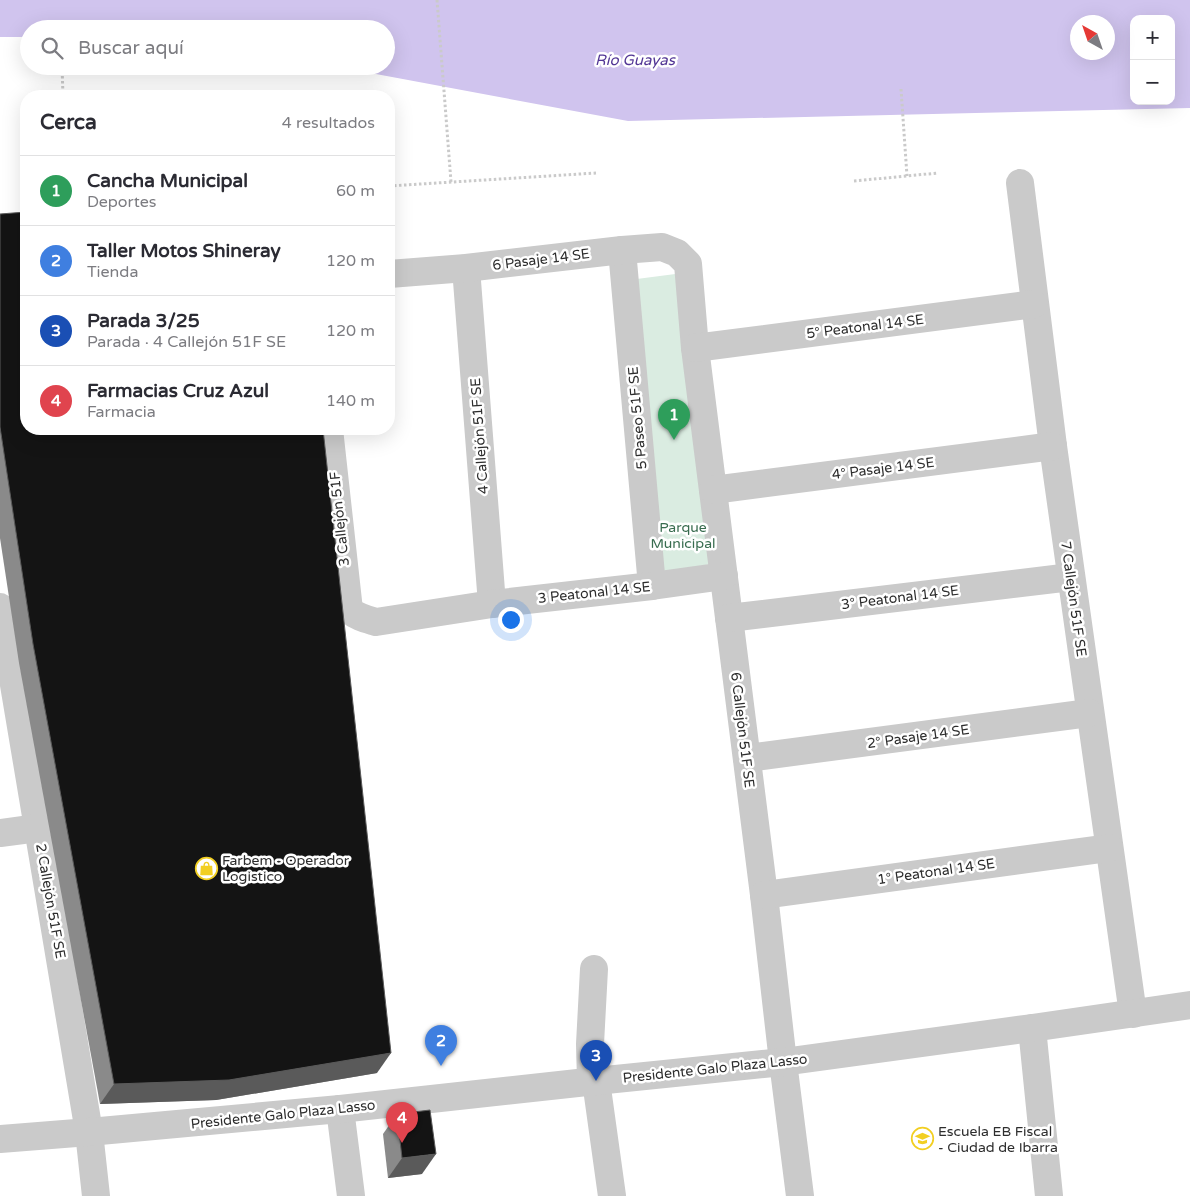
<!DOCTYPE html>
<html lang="es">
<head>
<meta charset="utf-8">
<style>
	:root { --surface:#fff; --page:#f2f2f3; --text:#2b2b33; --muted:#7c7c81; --line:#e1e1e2; --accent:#85752b }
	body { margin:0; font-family:"Varela Round",sans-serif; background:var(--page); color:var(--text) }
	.controls { position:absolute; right:15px; top:15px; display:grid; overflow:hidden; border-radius:10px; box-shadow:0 5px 20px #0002 }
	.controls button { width:45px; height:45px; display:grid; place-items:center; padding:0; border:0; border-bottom:1px solid var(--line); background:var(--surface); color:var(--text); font:25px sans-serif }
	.compass { position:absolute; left:1070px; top:15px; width:45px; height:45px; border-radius:50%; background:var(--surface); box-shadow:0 5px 20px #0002; rotate:320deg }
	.you { position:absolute; left:510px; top:619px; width:18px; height:18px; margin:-12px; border:4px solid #fff; border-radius:50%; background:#1a73e8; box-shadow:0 0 0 8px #1a73e833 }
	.badge { display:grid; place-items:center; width:32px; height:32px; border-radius:50%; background:var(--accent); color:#fff; font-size:16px; font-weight:700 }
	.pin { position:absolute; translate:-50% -41px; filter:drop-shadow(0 1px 2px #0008) }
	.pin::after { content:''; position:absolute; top:26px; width:18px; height:15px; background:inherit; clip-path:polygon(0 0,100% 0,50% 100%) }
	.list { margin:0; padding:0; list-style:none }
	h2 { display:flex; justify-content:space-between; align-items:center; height:65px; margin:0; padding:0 20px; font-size:21px }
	h2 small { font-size:16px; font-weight:400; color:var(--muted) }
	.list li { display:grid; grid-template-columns:32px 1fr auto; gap:15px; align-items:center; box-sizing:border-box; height:70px; padding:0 20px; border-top:1px solid var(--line) }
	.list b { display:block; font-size:19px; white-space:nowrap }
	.list p { margin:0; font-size:16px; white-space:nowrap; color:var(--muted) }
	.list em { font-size:16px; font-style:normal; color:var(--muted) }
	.icon { flex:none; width:28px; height:28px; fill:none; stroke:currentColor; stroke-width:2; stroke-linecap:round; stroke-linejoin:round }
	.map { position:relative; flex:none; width:1190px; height:1196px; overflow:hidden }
	.search { position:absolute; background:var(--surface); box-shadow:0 5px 20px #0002; left:20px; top:20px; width:375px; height:55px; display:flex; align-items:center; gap:12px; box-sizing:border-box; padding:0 18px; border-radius:28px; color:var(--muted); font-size:19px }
	.panel { position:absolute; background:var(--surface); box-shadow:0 5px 20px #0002; left:20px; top:90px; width:375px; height:345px; border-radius:20px }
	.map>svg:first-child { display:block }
</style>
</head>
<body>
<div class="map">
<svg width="1190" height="1196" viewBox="0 0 1190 1196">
	<rect width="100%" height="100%" fill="#fff"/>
	<!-- green -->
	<polygon fill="#daece1" points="683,273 716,563 657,574 629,280"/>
	<!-- water -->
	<path fill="#d0c4ee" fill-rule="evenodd" d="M0,0H1190V108L628,121L333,66H386V29H29V37H0ZM1134,19H1171V101H1134ZM1078,22H1108V52H1078Z"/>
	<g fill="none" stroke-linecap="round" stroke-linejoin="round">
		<!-- path -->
		<g stroke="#cacaca" stroke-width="3" stroke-dasharray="2.5 2.5" stroke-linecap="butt">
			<polyline points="437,0 451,182"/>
			<polyline points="26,51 29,51"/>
			<polyline points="62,66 63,96"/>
			<polyline points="901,89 907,176"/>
			<polyline points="854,181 938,173"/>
			<polyline points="389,186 596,173"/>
		</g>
		<!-- minor -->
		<g stroke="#cacaca" stroke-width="28">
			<polyline points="1020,183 1053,446 1133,1014"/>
			<polyline points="622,250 652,586"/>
			<polyline points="466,268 492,604"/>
			<polyline points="389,274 466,268 622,250 662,247 677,253 688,264 695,348 764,895 783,1062 800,1196"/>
			<polyline points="695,348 1034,304"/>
			<path d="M329,429L349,610C357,617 366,619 376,622L492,604L652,586L724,576"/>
			<polyline points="713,490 1053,446"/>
			<polyline points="0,607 8,649 89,1132 96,1196"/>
			<polyline points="729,618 1071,577"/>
			<polyline points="747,758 1089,713"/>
			<polyline points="0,833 38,828"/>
			<polyline points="764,895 1109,848"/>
			<polyline points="1032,1028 1049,1196"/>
			<polyline points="591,1081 590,1044 594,969"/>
			<polyline points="596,1081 612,1196"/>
			<polyline points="340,1109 351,1196"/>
			<polyline points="0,1139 89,1132 340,1109 596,1081 783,1062 1032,1028 1190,1005"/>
		</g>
	</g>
	<!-- wall -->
	<g fill="#8a8a8a">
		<polygon points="0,214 377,1073 216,1100 100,1104 19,663 0,538"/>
		<polygon points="397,1114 422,1174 388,1178 383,1134"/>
	</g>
	<!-- shaded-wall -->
	<g fill="#5a5a5a">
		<polygon points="391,1053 377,1073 216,1100 100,1104 114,1084"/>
		<polygon points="436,1154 422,1174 388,1178 402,1158"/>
	</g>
	<!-- building -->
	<g fill="#141414" stroke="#5a5a5a">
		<polygon points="26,212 26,429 323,429 391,1053 229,1080 114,1084 33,644 0,427 0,214"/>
		<polygon points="430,1110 436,1154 402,1158 397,1114"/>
	</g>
	<!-- icons -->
	<defs>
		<symbol id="shop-ring" viewBox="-11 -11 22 22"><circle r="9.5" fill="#fff" stroke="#f2cf22" stroke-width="1.5"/><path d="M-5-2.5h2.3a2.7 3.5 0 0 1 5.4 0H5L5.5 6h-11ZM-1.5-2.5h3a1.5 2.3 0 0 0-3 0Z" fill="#f2cf22"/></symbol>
		<symbol id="school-ring" viewBox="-11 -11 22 22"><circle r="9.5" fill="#fff" stroke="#f2cf22" stroke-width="1.5"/><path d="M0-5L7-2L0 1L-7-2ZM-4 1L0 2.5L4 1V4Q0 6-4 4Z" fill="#f2cf22"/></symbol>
	</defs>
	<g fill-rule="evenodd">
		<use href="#shop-ring" x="194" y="856" width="25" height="25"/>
		<use href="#school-ring" x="910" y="1126" width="25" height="25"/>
	</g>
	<g text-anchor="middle" stroke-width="5" stroke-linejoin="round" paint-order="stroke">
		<!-- street labels -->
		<g font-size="14" fill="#2d2d2d" stroke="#fff">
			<text transform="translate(541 259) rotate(-7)" y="5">6 Pasaje 14 SE</text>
			<text transform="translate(865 326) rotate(-7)" y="5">5° Peatonal 14 SE</text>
			<text transform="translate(637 418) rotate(-95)" y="5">5 Paseo 51F SE</text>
			<text transform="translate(479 436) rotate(-94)" y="5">4 Callejón 51F SE</text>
			<text transform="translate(883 468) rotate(-7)" y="5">4° Pasaje 14 SE</text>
			<text transform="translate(339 519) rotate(-96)" y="5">3 Callejón 51F</text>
			<text transform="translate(594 592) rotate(-6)" y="5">3 Peatonal 14 SE</text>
			<text transform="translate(900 597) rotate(-7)" y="5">3° Peatonal 14 SE</text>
			<text transform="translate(1074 599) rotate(82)" y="5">7 Callejón 51F SE</text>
			<text transform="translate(743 730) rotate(83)" y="5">6 Callejón 51F SE</text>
			<text transform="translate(918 736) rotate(-8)" y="5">2° Pasaje 14 SE</text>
			<text transform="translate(936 871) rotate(-8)" y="5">1° Peatonal 14 SE</text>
			<text transform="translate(51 901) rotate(80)" y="5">2 Callejón 51F SE</text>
			<text transform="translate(715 1068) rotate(-6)" y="5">Presidente Galo Plaza Lasso</text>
			<text transform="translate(283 1114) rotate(-6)" y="5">Presidente Galo Plaza Lasso</text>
		</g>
		<!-- park labels -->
		<g font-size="14" fill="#386c4f" stroke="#fff">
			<text x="683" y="532">Parque<tspan x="683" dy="16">Municipal</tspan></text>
		</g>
		<!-- poi labels -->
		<g font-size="14" fill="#2d2d2d" stroke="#fff" text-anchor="start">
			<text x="222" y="865">Farbem - Operador<tspan x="222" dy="16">Logistico</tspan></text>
			<text x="938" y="1136">Escuela EB Fiscal<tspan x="938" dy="16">- Ciudad de Ibarra</tspan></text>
		</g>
		<!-- water labels -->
		<g font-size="15" font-style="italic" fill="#523695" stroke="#fff">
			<text x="635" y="65">Río Guayas</text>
		</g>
	</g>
</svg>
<div class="controls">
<button>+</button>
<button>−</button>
</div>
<svg class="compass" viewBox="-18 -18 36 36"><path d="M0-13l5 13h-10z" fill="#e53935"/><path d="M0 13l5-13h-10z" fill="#7c7c81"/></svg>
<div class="you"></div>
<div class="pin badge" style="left:674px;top:440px;background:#2e9e5b">1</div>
<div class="pin badge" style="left:441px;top:1066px;background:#3f7fe0">2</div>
<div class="pin badge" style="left:596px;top:1081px;background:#1a4fb4">3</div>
<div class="pin badge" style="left:402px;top:1143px;background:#e0444e">4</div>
<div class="search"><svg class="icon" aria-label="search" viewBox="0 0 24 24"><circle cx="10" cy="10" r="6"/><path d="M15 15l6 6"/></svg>Buscar aquí</div>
<section class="panel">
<h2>Cerca<small>4 resultados</small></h2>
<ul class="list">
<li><span class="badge" style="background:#2e9e5b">1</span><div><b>Cancha Municipal</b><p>Deportes</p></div><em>60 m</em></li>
<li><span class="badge" style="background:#3f7fe0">2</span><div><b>Taller Motos Shineray</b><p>Tienda</p></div><em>120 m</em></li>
<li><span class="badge" style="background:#1a4fb4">3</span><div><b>Parada 3/25</b><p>Parada · 4 Callejón 51F SE</p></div><em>120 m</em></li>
<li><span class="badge" style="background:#e0444e">4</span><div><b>Farmacias Cruz Azul</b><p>Farmacia</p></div><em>140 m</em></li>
</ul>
</section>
</div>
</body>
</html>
